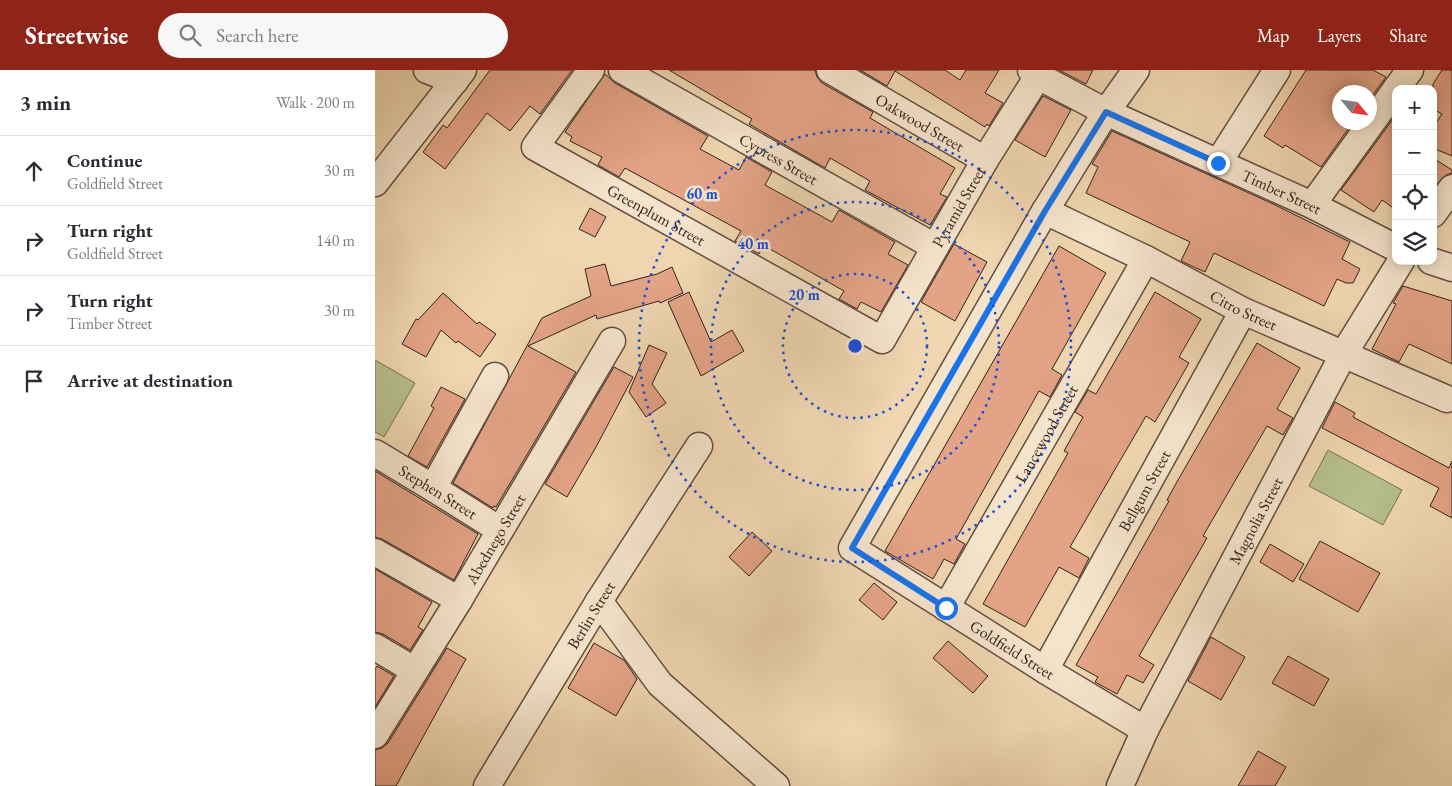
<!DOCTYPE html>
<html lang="en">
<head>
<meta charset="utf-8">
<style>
	:root { --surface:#fff; --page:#f7f7f7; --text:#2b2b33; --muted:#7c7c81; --line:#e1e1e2; --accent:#8f2418 }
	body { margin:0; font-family:"EB Garamond",serif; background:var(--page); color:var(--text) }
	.controls { position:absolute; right:15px; top:15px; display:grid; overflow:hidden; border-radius:10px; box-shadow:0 2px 12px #0003 }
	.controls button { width:45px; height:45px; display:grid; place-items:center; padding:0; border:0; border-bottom:1px solid var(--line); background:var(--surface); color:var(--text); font:25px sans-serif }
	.compass { position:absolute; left:957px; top:15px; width:45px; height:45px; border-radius:50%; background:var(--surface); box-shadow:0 2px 12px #0003; rotate:119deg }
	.stop { position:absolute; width:15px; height:15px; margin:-11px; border:4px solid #1a73e8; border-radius:50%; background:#fff }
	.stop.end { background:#1a73e8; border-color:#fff; box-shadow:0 1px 5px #0008 }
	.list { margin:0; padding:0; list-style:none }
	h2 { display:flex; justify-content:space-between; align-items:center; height:65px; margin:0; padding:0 20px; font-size:21px }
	h2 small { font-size:16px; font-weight:400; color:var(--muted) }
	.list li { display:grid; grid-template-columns:32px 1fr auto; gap:15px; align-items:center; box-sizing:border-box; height:70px; padding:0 20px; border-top:1px solid var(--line) }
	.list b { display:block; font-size:19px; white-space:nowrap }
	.list p { margin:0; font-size:16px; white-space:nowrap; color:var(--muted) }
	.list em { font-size:16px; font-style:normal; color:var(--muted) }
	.icon { flex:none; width:28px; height:28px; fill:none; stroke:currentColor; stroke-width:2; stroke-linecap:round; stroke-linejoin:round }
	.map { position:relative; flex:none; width:1077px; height:716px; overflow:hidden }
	header { display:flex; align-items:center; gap:30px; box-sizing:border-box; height:70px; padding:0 25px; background:var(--accent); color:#fff }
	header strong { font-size:24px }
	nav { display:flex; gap:28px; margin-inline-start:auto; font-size:18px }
	.search { width:350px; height:45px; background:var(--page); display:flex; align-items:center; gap:12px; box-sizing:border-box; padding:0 18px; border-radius:28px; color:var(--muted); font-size:19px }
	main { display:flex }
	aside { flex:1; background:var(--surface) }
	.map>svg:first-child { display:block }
</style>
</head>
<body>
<header>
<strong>Streetwise</strong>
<div class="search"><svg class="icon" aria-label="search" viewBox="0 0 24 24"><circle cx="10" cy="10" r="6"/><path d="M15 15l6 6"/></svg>Search here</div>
<nav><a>Map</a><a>Layers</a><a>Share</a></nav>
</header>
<main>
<aside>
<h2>3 min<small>Walk · 200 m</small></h2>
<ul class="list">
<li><svg class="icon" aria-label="ahead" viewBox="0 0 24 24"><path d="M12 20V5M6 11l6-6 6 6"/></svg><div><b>Continue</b><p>Goldfield Street</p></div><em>30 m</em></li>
<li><svg class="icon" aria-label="right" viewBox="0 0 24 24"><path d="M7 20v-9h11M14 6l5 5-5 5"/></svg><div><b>Turn right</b><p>Goldfield Street</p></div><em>140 m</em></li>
<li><svg class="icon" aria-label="right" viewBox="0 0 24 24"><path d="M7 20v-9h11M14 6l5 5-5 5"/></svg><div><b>Turn right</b><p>Timber Street</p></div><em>30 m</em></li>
<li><svg class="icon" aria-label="arrive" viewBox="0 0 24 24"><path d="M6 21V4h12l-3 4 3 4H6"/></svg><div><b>Arrive at destination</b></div></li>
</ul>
</aside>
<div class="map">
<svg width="1077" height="716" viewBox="0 0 1077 716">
	<rect width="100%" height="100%" fill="#efd6b1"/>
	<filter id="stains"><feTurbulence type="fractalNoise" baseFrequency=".004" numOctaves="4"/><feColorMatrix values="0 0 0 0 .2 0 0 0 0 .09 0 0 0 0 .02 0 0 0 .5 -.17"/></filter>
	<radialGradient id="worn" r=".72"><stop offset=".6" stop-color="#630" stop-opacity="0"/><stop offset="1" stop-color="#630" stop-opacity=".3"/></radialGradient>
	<!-- green -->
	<g fill="#b6be8e" stroke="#757054">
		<polygon points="0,290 40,313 9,367 0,362"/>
		<polygon points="953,380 1027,420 1008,455 934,416"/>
	</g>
	<!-- building -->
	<g fill="#e3a386" stroke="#34221b">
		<polygon points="115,0 197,0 165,44 155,36 135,61 112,43 70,99 48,82 68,55 72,58"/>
		<polygon points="294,0 440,0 442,7 447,13 498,42 495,48 580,98 565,124 572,127 555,155 490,120 495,111 455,88 450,98 374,54 377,49"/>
		<polygon points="485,0 570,0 585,10 591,0 624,0 610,23 628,33 614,56 612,54 610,57 520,1 512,16"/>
		<polygon points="684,0 718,0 711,14"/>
		<polygon points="931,0 998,0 1011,7 994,30 994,22 964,22 964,52 978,52 946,97 910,75 908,78 889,66"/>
		<polygon points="1067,0 1077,0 1077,86 1058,78 1058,57 1067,44 1058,39 1058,14"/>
		<polygon points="230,4 240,13 333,66 325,79 364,100 371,87 397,102 390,115 457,152 464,140 520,172 513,184 533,195 506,242 486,232 482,239 464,229 469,221 388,175 384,184 360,171 366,161 250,98 244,107 223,95 227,87 195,71 197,67 190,62"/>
		<polygon points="668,26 696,40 670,87 640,70"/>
		<polygon points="1021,45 1021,140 1007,130 999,142 966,120"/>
		<polygon points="737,61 896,133 975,172 967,189 985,199 978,213 971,213 962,209 949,236 839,183 830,202 806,191 815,172 711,123 723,97 717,94"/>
		<polygon points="1058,88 1077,100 1077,103 1071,105 1060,116 1058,115"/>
		<polygon points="215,138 231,147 220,167 204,159"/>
		<polygon points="579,174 612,192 580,251 546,232"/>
		<polygon points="684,176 731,203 677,299 687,305 675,327 664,321 581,469 590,474 579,494 569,489 558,509 510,481"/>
		<polygon points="230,194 236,216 282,204 297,197 308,223 285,233 284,231 222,249 221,245 153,276 201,302 121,437 119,436 118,438 78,413 167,248 216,226 210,199"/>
		<polygon points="1028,216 1077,231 1077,294 1034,274 1024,292 997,279 1021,234 1018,233"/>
		<polygon points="314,222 336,272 357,260 369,281 326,306 293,232"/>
		<polygon points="780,222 826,249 804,287 814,293 780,352 771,346 695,477 714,488 704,508 684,497 650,557 608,534 693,383 689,381 708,347 700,342 713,320 721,324"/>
		<polygon points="68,223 102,254 104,252 121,264 105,287 83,271 81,273 66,260 51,287 27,274 41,249 43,250"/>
		<polygon points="882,273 925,298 902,339 918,348 908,365 892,356 828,466 832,468 764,586 779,595 768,613 752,605 742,624 720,612 723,607 701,595 794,431 792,430 803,410"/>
		<polygon points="274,275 292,283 277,314 291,333 271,347 254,322"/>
		<polygon points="239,297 258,307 221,377 192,427 170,414"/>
		<polygon points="66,317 90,329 52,397 33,386 59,338 56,336"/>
		<polygon points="960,332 980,343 978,347 1074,398 1077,391 1077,448 1055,436 1064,418 947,358"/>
		<polygon points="0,401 103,464 79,510 7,469 0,467"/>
		<polygon points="377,462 397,481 374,506 354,487"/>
		<polygon points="945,471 1005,503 983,542 924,509"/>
		<polygon points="895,474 929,494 918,512 885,492"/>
		<polygon points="0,499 57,532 43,557 48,560 35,580 8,564 0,562"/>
		<polygon points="499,513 522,532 508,550 484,530"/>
		<polygon points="836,567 870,587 846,630 813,611"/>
		<polygon points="573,571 613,606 598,623 558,588"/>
		<polygon points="219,573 249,590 262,609 241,646 193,618"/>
		<polygon points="72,578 91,589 21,716 0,716 0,680 7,678 13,673"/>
		<polygon points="913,586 954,609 939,636 897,613"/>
		<polygon points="2,596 19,606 0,637 0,599"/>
		<polygon points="883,681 911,697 900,716 863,716"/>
	</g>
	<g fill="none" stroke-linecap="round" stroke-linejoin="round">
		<defs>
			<g id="minor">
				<polyline points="52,0 80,11"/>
				<path id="s1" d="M216,0L160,77L507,270L610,90L663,6"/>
				<path id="s2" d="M247,0L560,177"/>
				<path id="s3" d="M455,0L610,90"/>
				<path id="s4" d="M656,0L663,6L731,42L937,135L1021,178"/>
				<path id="s5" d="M761,0L731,42L670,141L477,478L670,600L770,660"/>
				<polyline points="1021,19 1035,0"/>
				<polyline points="843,93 902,0"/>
				<polyline points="0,113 88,0"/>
				<polyline points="937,135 1021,19"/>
				<path id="s6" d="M670,141L771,189L868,241L1072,329"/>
				<polyline points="1058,144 1077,118"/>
				<polyline points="1056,191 1077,198"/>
				<path id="s7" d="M0,383L58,418L125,460"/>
				<polyline points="58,418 120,306"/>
				<polyline points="0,482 84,530"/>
				<polyline points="224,531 285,614 401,716"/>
				<path id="s8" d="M571,538L771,189"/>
				<polyline points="0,577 39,600"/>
				<path id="s9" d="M670,600L868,241"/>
				<path id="s10" d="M0,665L84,530L237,271"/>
				<path id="s11" d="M112,716L224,531L324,376"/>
				<path id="s12" d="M745,716L770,660L968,285L1026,191"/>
			</g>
		</defs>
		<!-- minor casing -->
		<use href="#minor" stroke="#634f40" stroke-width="29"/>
		<!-- minor -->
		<use href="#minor" stroke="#f5e4cc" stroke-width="26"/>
	</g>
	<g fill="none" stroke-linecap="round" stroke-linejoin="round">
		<!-- route -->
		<polyline stroke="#1a73e8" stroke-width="6" points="571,538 477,478 670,141 731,42 843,93"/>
	</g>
	<!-- distance rings -->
	<g fill="none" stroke="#1d4ed8" stroke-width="2.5" stroke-dasharray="2.5 5">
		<circle cx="480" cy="276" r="72"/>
		<circle cx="480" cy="276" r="144"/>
		<circle cx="480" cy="276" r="216"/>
	</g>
	<g text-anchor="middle" stroke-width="5" stroke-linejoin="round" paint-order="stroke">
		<!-- street labels -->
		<g font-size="16" fill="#34221b" stroke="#f5e4cc">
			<text dy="6" stroke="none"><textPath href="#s3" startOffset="104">Oakwood Street</textPath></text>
			<text dy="6" stroke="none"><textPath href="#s2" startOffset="180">Cypress Street</textPath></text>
			<text dy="6" stroke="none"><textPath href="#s4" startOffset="279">Timber Street</textPath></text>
			<text dy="6" stroke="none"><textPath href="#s1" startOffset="646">Pyramid Street</textPath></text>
			<text dy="6" stroke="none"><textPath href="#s1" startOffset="234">Greenplum Street</textPath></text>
			<text dy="6" stroke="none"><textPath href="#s6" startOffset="222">Citro Street</textPath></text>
			<text dy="6" stroke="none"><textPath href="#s8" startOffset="201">Lancewood Street</textPath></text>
			<text dy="6" stroke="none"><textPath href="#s9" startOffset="205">Bellgum Street</textPath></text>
			<text dy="6" stroke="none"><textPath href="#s7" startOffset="74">Stephen Street</textPath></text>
			<text dy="6" stroke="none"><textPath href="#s12" startOffset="298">Magnolia Street</textPath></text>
			<text dy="6" stroke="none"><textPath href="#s10" startOffset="230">Abednego Street</textPath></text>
			<text dy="6" stroke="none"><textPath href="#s11" startOffset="200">Berlin Street</textPath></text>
			<text dy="6" stroke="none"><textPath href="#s5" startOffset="746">Goldfield Street</textPath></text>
		</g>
	</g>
	<circle cx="480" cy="276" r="8" fill="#1d4ed8" stroke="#f5e4cc" stroke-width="2.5"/>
	<g font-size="15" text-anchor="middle" font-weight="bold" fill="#1d4ed8" stroke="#f5e4cc" stroke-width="5" stroke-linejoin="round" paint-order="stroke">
		<text x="327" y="129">60 m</text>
		<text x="378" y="179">40 m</text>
		<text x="429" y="230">20 m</text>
	</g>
	<rect width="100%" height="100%" filter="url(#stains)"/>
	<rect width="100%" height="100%" fill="url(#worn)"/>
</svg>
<div class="controls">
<button>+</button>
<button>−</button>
<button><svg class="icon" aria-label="locate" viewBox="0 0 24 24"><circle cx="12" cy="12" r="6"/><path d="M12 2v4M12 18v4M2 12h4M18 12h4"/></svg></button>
<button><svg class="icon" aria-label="layers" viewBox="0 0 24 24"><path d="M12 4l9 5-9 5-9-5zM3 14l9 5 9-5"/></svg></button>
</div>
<svg class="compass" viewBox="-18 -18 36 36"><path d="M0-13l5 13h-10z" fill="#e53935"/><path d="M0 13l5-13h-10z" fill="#7c7c81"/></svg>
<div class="stop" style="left:571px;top:538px"></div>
<div class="stop end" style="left:843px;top:93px"></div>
</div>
</main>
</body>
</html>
